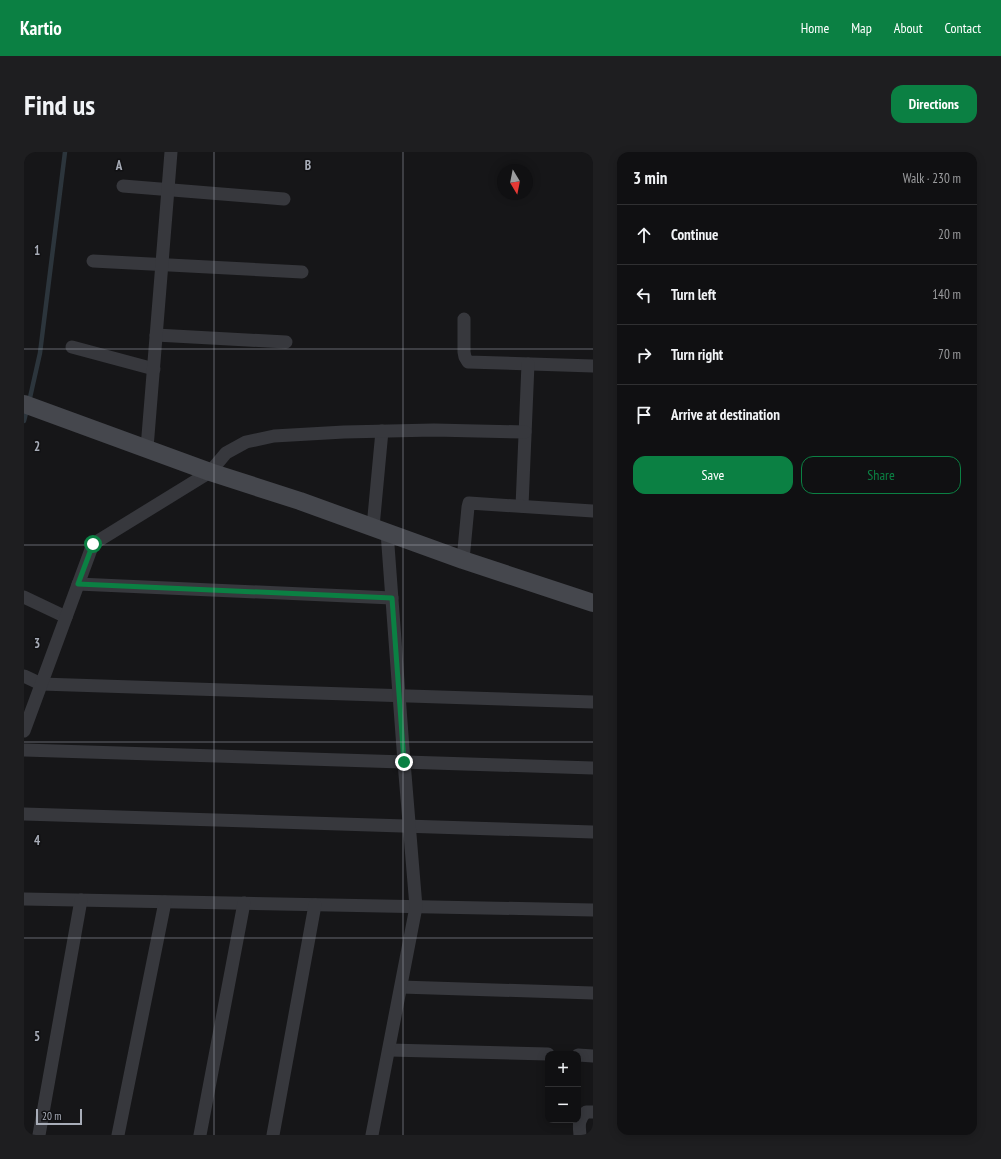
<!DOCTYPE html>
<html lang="en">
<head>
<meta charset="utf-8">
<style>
	:root { --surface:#101012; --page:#1e1e20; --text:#f1f3f6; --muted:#9c9d9f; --line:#303032; --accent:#0b8043 }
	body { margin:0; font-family:"PT Sans Narrow",sans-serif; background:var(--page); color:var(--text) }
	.controls { position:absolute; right:12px; bottom:12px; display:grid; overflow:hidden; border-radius:8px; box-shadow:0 2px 10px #0003 }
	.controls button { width:36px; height:36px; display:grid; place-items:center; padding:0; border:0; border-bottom:1px solid var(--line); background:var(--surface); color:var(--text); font:20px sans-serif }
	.compass { position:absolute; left:473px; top:12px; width:36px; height:36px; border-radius:50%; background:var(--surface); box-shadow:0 2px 10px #0003; rotate:170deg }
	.scale { position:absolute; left:12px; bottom:10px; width:46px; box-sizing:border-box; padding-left:4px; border:2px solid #a8adb8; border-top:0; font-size:11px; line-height:14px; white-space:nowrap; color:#a8adb8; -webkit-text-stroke:3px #111113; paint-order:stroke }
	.stop { position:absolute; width:12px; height:12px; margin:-9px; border:3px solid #0b8043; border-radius:50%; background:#fff }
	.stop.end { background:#0b8043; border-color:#fff; box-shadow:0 1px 4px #0008 }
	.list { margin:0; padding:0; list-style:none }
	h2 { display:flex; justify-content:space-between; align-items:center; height:52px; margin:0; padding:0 16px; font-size:17px }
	h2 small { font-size:13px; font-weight:400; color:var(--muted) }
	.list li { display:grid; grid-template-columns:26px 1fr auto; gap:12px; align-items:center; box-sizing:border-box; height:60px; padding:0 16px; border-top:1px solid var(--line) }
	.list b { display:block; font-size:15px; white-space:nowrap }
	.list em { font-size:13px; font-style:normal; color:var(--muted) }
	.actions { display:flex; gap:8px; padding:12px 16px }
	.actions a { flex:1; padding:9px 0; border:1px solid var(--accent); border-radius:12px; text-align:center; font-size:14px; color:var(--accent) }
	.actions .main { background:var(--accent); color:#fff }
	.icon { flex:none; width:22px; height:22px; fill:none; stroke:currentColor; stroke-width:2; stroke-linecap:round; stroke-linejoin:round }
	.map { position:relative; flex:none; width:569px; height:983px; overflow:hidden; border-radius:12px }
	header { display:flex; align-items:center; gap:24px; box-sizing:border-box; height:56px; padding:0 20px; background:var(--accent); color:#fff }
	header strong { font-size:19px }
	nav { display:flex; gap:22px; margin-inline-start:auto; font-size:14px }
	.intro { display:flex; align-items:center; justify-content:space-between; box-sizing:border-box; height:96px; padding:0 24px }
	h1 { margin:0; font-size:28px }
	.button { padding:10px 18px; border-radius:12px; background:var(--accent); color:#fff; font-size:14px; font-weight:700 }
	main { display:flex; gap:24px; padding:0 24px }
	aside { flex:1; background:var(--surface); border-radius:12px; box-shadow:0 2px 10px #0003 }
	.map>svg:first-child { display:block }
</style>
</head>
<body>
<header>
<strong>Kartio</strong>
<nav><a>Home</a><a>Map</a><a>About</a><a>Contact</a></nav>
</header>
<div class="intro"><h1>Find us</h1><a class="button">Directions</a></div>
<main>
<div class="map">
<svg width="569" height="983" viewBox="0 0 569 983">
	<rect width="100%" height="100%" fill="#161618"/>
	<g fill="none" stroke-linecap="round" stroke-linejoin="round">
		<!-- stream -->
		<g stroke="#2c353c" stroke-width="4.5">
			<polyline points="5,250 16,201 41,0"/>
			<polyline points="0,269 3,257"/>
		</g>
		<!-- street -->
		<g stroke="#37383d" stroke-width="13">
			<polyline points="99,34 260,47"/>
			<polyline points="69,109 278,120"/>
			<polyline points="440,167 440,200 441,205 444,210 569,214"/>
			<polyline points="132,183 262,190"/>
			<polyline points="48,195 130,217"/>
			<polyline points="123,296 147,0"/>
			<polyline points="498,354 504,212"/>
			<polyline points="349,375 358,279"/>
			<polyline points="439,408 444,355 445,351 569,359"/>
			<polyline points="54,432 368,446"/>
			<polyline points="0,445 42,465"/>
			<polyline points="0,524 17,532 569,550"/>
			<polyline points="0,579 69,392 186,320 202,301 222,290 250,284 320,280 410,278 501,280"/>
			<polyline points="0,598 569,616"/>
			<polyline points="0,662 569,680"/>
			<polyline points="0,747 569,758"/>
			<polyline points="377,835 569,841"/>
			<polyline points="365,898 524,902"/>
			<polyline points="554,903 569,904"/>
			<polyline points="15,983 57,748"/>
			<polyline points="94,983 141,750"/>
			<polyline points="176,983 220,751"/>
			<polyline points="249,983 291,753"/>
			<polyline points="348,983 392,755 380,610 363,380"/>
			<path d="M556,983C555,973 554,968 562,960H569"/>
		</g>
		<!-- secondary -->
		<polyline stroke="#45474d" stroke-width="18" points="0,252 186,320 276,349 439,408 569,451"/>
	</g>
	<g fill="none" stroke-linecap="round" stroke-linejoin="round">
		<!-- route -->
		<polyline stroke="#0b8043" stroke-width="5" points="69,392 54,432 368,446 380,610"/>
	</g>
	<!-- grid -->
	<path fill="none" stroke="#a8adb8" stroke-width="1" stroke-opacity="0.55" d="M190,0V983M379,0V983M0,197H569M0,393H569M0,590H569M0,786H569"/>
	<g font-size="13" text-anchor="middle" font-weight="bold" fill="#a8adb8" stroke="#111113" stroke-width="3" stroke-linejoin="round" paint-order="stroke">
		<text x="95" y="18">A</text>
		<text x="284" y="18">B</text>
		<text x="13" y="103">1</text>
		<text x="13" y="299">2</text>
		<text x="13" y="496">3</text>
		<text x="13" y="693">4</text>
		<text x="13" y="889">5</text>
	</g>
</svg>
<div class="controls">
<button>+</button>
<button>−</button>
</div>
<svg class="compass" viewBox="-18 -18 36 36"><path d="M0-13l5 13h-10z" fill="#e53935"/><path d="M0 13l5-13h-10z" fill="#9c9d9f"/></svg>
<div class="scale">20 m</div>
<div class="stop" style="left:69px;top:392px"></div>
<div class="stop end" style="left:380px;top:610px"></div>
</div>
<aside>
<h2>3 min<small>Walk · 230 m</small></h2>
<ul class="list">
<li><svg class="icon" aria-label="ahead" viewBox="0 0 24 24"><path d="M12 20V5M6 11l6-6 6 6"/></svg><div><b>Continue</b></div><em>20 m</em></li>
<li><svg class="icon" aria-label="left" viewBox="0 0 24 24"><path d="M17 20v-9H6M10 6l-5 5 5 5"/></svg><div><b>Turn left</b></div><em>140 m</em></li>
<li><svg class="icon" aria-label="right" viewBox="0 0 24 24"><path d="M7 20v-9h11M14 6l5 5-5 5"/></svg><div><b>Turn right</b></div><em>70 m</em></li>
<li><svg class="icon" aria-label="arrive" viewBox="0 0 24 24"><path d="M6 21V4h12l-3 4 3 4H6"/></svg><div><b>Arrive at destination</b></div></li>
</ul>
<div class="actions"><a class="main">Save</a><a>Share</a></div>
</aside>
</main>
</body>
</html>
